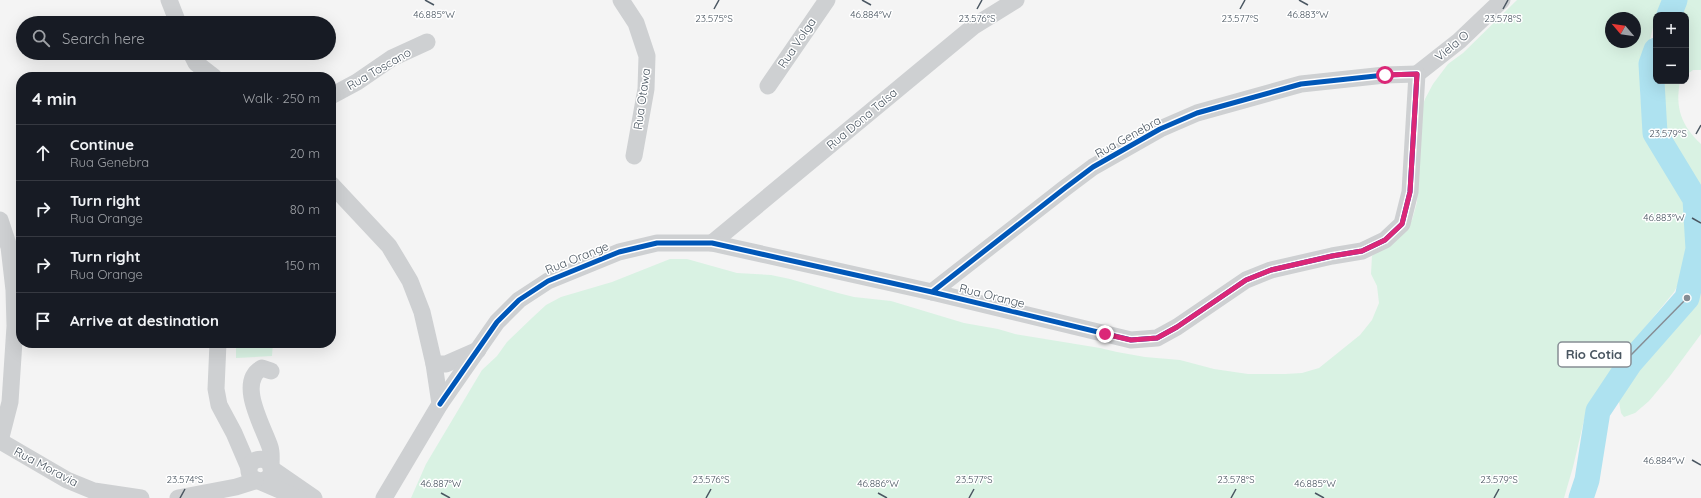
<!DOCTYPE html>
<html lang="en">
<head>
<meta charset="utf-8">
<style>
	:root { --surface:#171b24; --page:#20242c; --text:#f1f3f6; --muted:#9ea1a6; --line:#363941 }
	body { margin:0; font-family:Quicksand,sans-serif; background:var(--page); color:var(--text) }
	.controls { position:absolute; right:12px; top:12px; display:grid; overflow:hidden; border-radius:8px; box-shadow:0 4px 16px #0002 }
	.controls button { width:36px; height:36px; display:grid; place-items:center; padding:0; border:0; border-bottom:1px solid var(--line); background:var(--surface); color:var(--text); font:20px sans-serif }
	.compass { position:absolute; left:1605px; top:12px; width:36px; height:36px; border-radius:50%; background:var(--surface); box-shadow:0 4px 16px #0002; rotate:299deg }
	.stop { position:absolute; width:12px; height:12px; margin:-9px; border:3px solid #db2777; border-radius:50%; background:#fff }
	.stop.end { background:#db2777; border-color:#fff; box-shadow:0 1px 4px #0008 }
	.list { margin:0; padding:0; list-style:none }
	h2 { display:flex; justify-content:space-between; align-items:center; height:52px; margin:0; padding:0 16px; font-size:17px }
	h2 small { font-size:13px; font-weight:400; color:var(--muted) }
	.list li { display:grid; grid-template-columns:26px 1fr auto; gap:12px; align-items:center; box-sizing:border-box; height:56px; padding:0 16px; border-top:1px solid var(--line) }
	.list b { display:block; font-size:15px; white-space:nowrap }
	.list p { margin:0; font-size:13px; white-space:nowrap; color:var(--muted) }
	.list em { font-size:13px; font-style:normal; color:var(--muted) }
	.icon { flex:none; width:22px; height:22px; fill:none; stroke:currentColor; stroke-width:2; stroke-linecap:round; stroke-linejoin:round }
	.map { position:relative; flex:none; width:1701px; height:498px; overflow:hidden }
	.search { position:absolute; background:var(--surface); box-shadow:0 4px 16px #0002; left:16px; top:16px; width:320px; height:44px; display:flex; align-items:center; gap:10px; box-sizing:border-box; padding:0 14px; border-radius:22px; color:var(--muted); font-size:15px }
	.panel { position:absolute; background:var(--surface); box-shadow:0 4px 16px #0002; left:16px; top:72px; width:320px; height:276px; border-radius:16px }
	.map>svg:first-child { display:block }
</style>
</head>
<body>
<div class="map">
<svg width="1701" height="498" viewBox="0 0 1701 498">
	<rect width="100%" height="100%" fill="#f4f4f4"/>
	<!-- green -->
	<g fill="#d9f2e3" fill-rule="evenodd">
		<path d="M1517,0H1664L1658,15H1656L1643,69L1640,87L1641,103L1643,120L1656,154L1685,195L1690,229L1687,262L1682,278L1674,292L1642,331L1613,375L1593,401L1585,416L1573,467L1564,498H411L426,464L482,370L497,356L507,342L533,317L546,305L561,297L612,282L670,259H687L737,273L771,275L790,279L838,293L854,297L891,301L964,323L998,329L1015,334L1100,348L1117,352L1145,357L1180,360L1214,369L1248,374H1285L1302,373L1319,368L1360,335L1372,320L1379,303L1377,286L1371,274L1372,256L1400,234L1412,220L1417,202L1419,116L1425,99L1433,84L1448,64L1463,53ZM1611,18H1635V42H1611Z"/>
		<polygon points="1682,0 1701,0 1701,70 1693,70 1686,75 1686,15 1676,15"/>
		<path d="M1657,81H1680C1675,108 1681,125 1701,144V195C1694,180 1683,167 1674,153C1662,133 1654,104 1657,81Z"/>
		<polygon points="1701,284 1701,334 1670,376 1649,401 1635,413 1624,417 1621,413 1618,396 1626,380 1635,365 1658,339 1685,315 1695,300"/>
		<polygon points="236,343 273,343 272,356 236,358"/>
	</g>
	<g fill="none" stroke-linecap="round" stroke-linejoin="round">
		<!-- river -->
		<g stroke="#aee2f0" stroke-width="25">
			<polyline points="1669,15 1675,0"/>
			<polyline points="1581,498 1587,480 1598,411 1630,363 1687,298 1698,249 1695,199 1655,133 1651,64 1656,50"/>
		</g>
		<!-- minor -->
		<g stroke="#ced0d2" stroke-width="17">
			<polyline points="169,0 178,23"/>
			<polyline points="621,0 636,23 647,56 646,89 634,156"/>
			<polyline points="191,53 196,63 214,77"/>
			<polyline points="1417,74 1459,41 1502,0"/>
			<polyline points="768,86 827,0"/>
			<polyline points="331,96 357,82 392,58 427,42"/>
			<polyline points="331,184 389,246 410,281 422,312 434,364 440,404 384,498"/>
			<polyline points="0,220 9,247 14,290 15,326 10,402 0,441"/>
			<polyline points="712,243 974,26 1016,0"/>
			<polyline points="932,292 1065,188 1093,167 1160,129 1197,113 1301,84 1385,75 1417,74"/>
			<polyline points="218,343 216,389 219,405 234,433 249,468"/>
			<polyline points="434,364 446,364 478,350"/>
			<path d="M271,371L262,368C236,382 264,428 270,447C272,453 271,460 271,466"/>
			<polyline points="440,404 497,322 519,300 548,281 619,252 657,243 712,243 932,292 1131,340 1157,338 1177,327 1246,280 1271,270 1332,256 1362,251 1385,240 1402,224 1410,192 1417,74"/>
			<polyline points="0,441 67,480 94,491 141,498"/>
			<polyline points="272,469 314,498"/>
			<path d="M260,481C272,480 274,470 268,461C255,455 243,466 252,478L298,498"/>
			<polyline points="178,498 236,487 255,481"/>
		</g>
		<defs>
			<polyline id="cycleway" points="440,404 497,322 519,300 548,281 619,252 657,243 712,243 932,292 1131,340 1157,338 1177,327 1246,280 1271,270 1332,256 1362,251 1385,240 1402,224 1410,192 1417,74 1385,75 1301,84 1197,113 1160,129 1093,167 1065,188 932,292"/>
		</defs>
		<!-- cycleway casing -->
		<use href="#cycleway" stroke="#fff" stroke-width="8"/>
		<!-- cycleway -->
		<use href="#cycleway" stroke="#0057b8" stroke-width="5"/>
	</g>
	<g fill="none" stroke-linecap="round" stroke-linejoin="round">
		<!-- route -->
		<polyline stroke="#db2777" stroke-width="5" points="1105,334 1131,340 1157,338 1177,327 1246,280 1271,270 1332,256 1362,251 1385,240 1402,224 1410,192 1417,74 1385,75"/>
	</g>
	<!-- ticks -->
	<path fill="none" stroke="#4a5661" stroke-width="1.5" d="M425,0L434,5M862,0L871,5M1299,0L1308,5M714,9L719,0M977,9L982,0M1240,9L1245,0M1503,9L1508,0M1696,134L1701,125M1692,218L1701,223M1692,460L1701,465M441,493L450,498M878,493L887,498M1315,493L1324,498M180,498L185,489M706,498L711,489M969,498L974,489M1231,498L1236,489M1494,498L1499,489"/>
	<g text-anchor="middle" stroke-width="3" stroke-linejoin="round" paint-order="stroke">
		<!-- street labels -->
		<g font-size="12" fill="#4a5661" stroke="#fff">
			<text transform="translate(797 43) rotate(-56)" y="4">Rua Volga</text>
			<text transform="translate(1452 46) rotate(-40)" y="4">Viela O</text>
			<text transform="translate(379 69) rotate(-30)" y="4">Rua Toscano</text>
			<text transform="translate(642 99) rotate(-82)" y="4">Rua Otawa</text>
			<text transform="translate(862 119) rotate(-40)" y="4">Rua Dona Taísa</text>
			<text transform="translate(1128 137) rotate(-29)" y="4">Rua Genebra</text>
			<text transform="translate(577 258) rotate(-22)" y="4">Rua Orange</text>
			<text transform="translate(992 296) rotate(14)" y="4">Rua Orange</text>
			<text transform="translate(46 467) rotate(28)" y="4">Rua Moravia</text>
		</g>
	</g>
	<g font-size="10" text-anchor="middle" fill="#4a5661" stroke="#fff" stroke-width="3" stroke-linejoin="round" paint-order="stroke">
		<text x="434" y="18">46.885°W</text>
		<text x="871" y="18">46.884°W</text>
		<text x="1308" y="18">46.883°W</text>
		<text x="714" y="22">23.575°S</text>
		<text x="977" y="22">23.576°S</text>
		<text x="1240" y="22">23.577°S</text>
		<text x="1503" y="22">23.578°S</text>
		<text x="1668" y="137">23.579°S</text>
		<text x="1664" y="221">46.883°W</text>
		<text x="1664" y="464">46.884°W</text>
		<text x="185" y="483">23.574°S</text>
		<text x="711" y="483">23.576°S</text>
		<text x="974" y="483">23.577°S</text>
		<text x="1236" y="483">23.578°S</text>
		<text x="1499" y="483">23.579°S</text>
		<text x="441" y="487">46.887°W</text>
		<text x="878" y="487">46.886°W</text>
		<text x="1315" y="487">46.885°W</text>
	</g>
	<!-- callouts -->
	<path fill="none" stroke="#868d94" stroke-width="1.5" d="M1687 298L1631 355"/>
	<circle fill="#868d94" stroke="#fff" stroke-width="1.5" cx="1687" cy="298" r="4"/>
	<rect fill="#fff" stroke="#868d94" stroke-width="1.5" x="1558" y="342" width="73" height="25" rx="4"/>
	<g font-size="13" text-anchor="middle" font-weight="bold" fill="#4a5661">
		<text x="1594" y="359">Rio Cotia</text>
	</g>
</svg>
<div class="controls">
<button>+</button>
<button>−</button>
</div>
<svg class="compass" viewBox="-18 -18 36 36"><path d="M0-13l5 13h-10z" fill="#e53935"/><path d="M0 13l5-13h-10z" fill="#9ea1a6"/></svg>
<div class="stop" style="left:1385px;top:75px"></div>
<div class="stop end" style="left:1105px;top:334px"></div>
<div class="search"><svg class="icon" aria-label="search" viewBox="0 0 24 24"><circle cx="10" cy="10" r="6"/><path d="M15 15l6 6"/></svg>Search here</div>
<section class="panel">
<h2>4 min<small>Walk · 250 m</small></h2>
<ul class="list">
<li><svg class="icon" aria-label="ahead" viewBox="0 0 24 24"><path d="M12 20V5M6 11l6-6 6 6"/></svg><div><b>Continue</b><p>Rua Genebra</p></div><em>20 m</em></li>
<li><svg class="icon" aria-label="right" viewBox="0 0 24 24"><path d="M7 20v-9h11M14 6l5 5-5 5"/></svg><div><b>Turn right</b><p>Rua Orange</p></div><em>80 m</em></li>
<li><svg class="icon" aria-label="right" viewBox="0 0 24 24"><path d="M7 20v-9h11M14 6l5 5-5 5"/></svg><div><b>Turn right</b><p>Rua Orange</p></div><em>150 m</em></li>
<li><svg class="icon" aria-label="arrive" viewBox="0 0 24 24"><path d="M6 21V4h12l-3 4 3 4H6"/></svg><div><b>Arrive at destination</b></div></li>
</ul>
</section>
</div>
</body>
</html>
